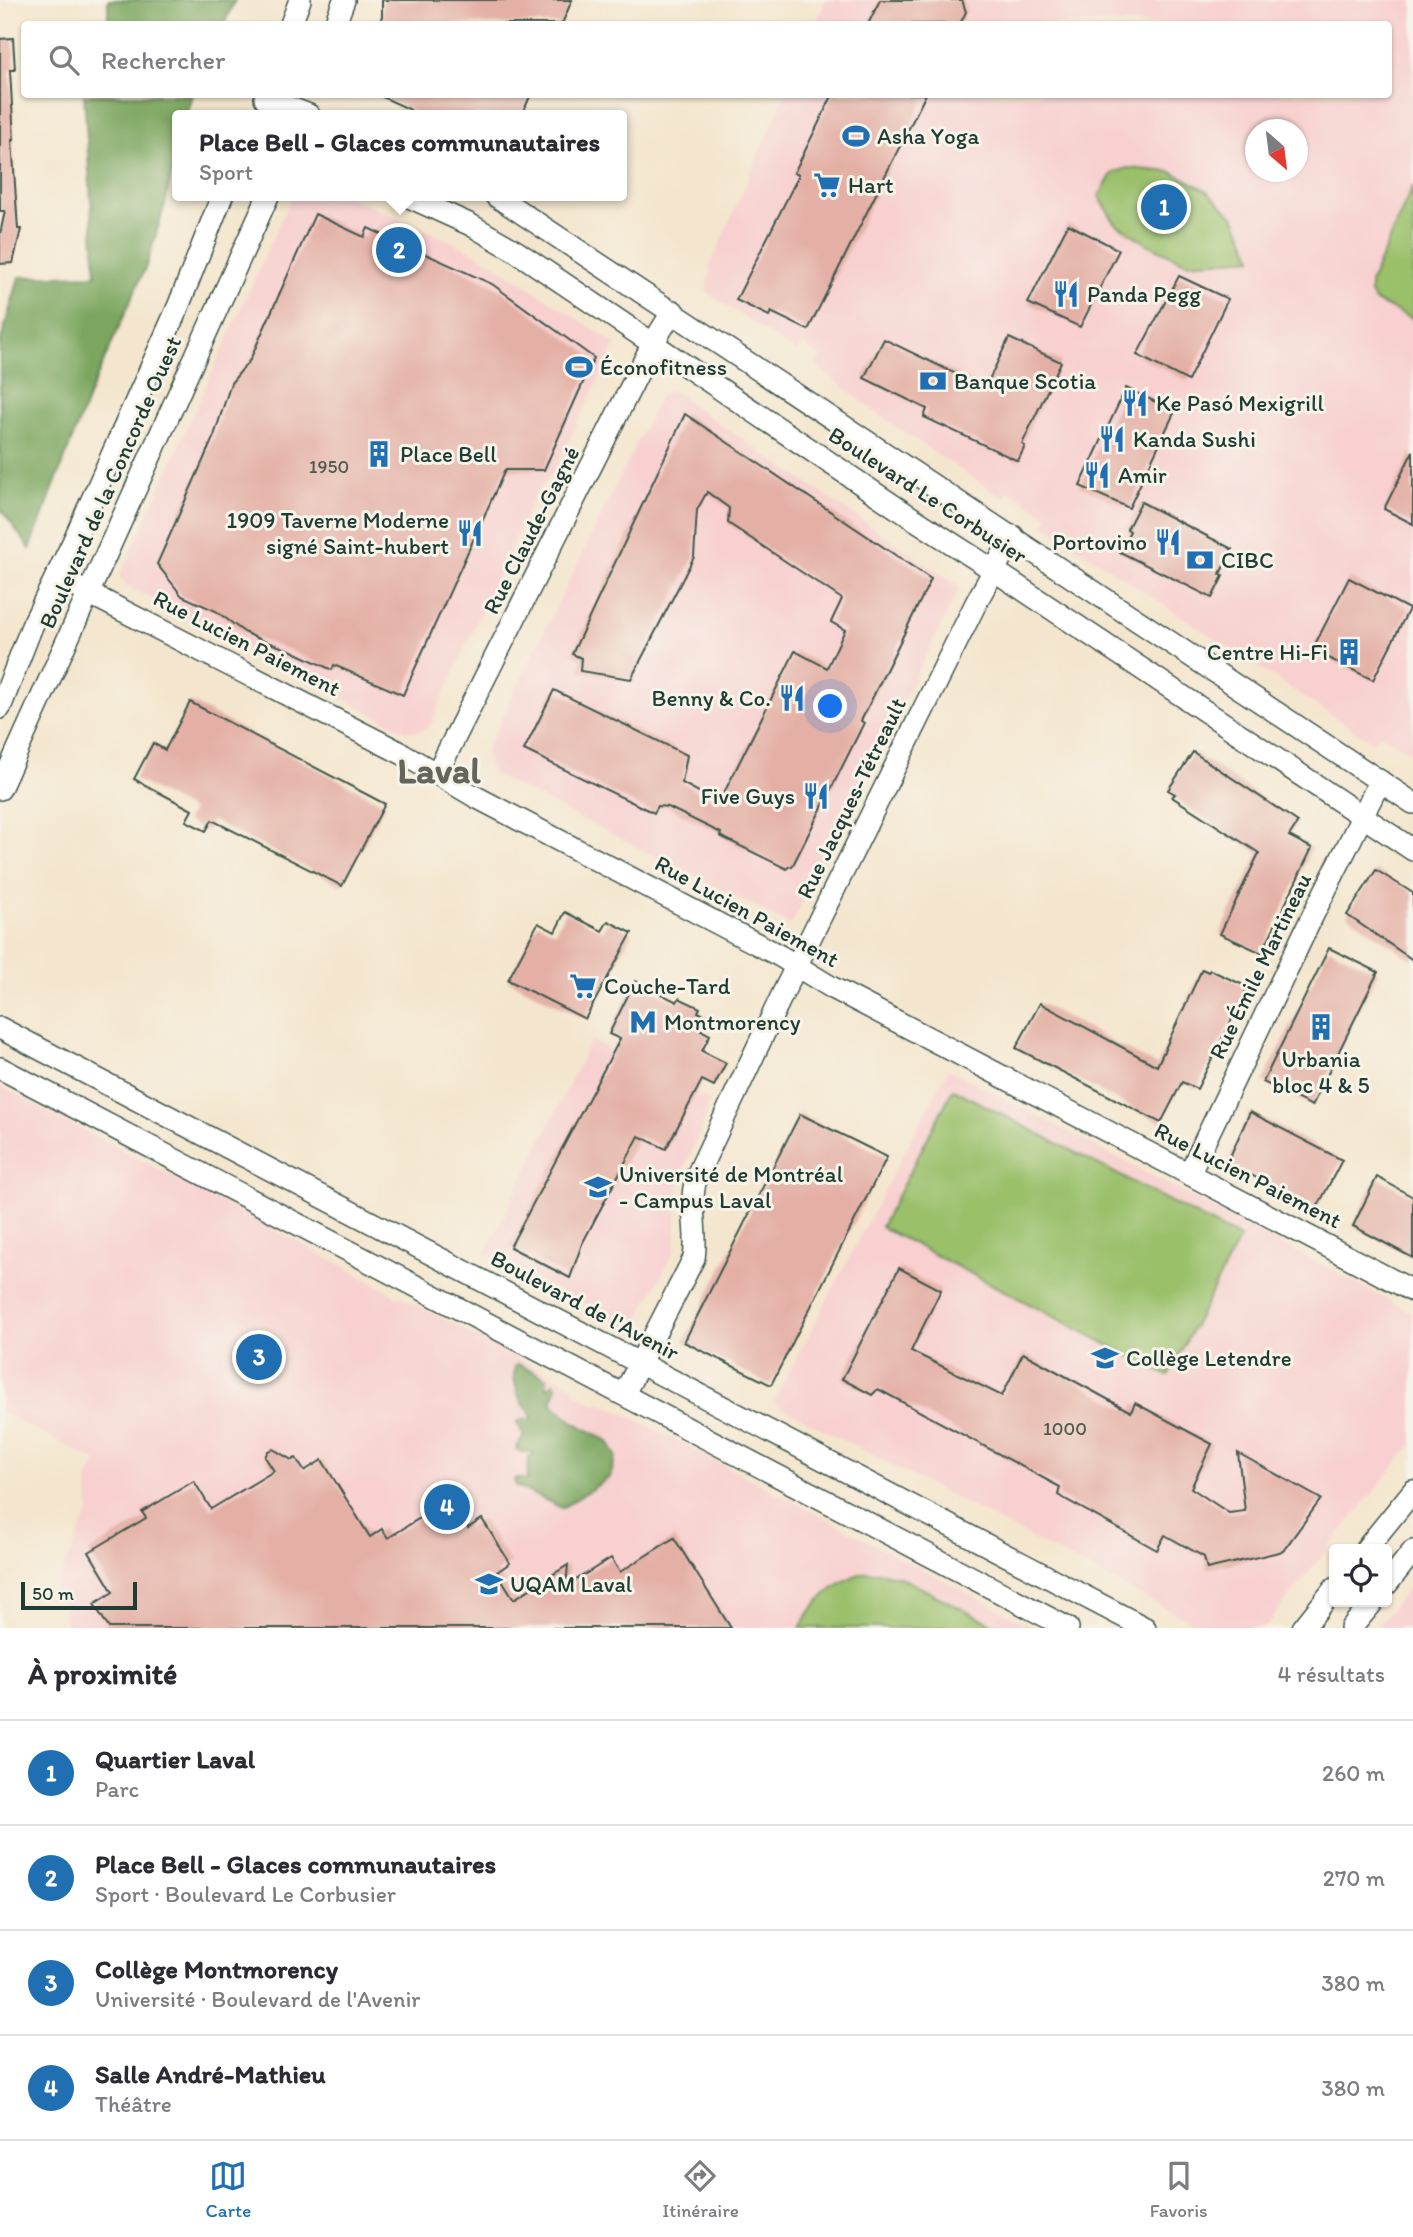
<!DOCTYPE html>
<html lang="fr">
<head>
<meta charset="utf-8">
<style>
	:root { --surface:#fff; --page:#f2f2f3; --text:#2b2b33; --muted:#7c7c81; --line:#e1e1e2; --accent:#1f6fb2 }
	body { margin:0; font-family:Itim,sans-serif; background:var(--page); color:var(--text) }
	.controls { position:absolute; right:21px; bottom:21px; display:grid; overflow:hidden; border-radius:7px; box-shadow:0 2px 5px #0004 }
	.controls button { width:63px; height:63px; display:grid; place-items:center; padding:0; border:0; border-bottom:2px solid var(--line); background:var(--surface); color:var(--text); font:35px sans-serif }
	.compass { position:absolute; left:1245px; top:119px; width:63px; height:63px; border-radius:50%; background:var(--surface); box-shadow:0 2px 5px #0004; rotate:152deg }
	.scale { position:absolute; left:21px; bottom:18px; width:116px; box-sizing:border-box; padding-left:7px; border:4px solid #1f3d34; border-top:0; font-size:19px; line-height:24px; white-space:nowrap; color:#1f3d34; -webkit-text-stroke:5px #f7f3e8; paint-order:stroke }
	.you { position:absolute; left:831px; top:707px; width:24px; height:24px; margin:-18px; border:5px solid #fff; border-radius:50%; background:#1a73e8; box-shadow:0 0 0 10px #1a73e833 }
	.badge { display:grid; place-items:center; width:46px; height:46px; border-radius:50%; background:var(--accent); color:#fff; font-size:23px; font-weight:700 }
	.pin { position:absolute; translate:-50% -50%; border:4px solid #fff; box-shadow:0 2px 7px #0006 }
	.popup { position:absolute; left:172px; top:110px; width:455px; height:91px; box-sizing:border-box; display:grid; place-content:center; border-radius:7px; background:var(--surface); filter:drop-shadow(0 2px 5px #0005); font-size:23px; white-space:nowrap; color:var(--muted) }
	.popup b { font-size:26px; color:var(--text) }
	.popup::after { content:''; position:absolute; left:50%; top:100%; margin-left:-14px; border:14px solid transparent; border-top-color:var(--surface) }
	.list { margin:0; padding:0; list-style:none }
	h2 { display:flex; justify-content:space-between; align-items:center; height:91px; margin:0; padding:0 28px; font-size:30px }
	h2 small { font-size:23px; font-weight:400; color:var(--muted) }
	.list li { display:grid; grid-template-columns:46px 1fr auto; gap:21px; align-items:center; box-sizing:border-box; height:105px; padding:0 28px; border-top:2px solid var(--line) }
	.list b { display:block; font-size:26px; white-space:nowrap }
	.list p { margin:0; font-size:23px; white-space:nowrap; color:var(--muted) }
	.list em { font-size:23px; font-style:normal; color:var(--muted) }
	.icon { flex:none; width:38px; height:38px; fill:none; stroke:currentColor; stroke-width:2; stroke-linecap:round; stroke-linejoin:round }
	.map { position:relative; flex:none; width:1413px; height:1628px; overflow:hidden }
	.search { position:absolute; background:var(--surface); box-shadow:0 2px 5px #0004; left:21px; right:21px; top:21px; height:77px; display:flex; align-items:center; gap:18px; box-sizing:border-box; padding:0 24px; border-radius:7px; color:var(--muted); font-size:26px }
	.sheet { height:511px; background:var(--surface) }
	nav { display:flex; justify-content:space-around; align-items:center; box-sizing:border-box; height:98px; border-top:2px solid var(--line); background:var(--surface); font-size:19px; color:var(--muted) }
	nav a { display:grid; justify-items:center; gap:4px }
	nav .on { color:var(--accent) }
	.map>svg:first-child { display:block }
</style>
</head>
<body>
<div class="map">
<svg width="1413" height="1628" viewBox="0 0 1413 1628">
	<rect width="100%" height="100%" fill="#f7f3e8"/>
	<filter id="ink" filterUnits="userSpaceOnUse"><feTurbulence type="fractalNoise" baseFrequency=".0143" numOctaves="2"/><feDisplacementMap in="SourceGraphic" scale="14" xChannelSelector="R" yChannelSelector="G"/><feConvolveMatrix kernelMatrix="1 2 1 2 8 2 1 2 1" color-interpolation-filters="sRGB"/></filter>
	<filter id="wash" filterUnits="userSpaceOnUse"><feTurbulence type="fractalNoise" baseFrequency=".00686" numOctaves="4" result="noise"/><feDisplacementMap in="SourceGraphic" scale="28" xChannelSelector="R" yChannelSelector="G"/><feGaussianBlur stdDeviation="1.57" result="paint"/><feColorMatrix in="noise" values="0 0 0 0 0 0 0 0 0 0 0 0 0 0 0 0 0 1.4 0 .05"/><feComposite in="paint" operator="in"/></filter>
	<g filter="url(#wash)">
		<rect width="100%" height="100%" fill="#f4e6ce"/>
		<!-- built -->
		<g fill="#f7d0cf" fill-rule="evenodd">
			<path d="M826,0H1413V754L1379,734L1373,743L1066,540L1045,525L1048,516L1009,491L1003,498L908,435L871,409L816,364L820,357L803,344L796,352L708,293L706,289L711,269L709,268L785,95L1388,94V24H816ZM1256,130H1298V172H1256Z"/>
			<polygon points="292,196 347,196 451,241 488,260 616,344 553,473 536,492 431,723 428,727 418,732 405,731 128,586 121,580 120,576"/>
			<polygon points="668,391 672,391 678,394 696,408 960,587 791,925 493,774 485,752 659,398"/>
			<polygon points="591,1040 709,1101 706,1118 678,1183 675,1249 634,1329 486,1253"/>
			<polygon points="948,1069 1413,1313 1413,1443 1264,1628 1203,1628 773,1403"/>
			<polygon points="0,1086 336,1262 392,1293 396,1298 402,1297 550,1374 575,1387 573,1392 597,1405 600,1402 638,1420 1034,1628 66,1628 62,1603 55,1596 56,1586 89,1512 87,1480 97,1462 0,1411"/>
			<polygon points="1413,1583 1413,1628 1376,1628"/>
		</g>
		<!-- green -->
		<g fill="#9ac06b" stroke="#5c7e50" stroke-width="2">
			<polygon points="1127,168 1172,172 1206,190 1235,218 1253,258 1187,263 1147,244 1115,223 1099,196 1112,174"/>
			<polygon points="1413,186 1413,319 1375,301 1370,294 1370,283"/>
			<polygon points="953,1089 1240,1238 1168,1376 881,1227"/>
			<path d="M866,1572H879L900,1577L999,1628H800C814,1601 837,1580 866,1572Z"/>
		</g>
		<!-- forest -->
		<g fill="#7ba65f" stroke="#4d724a" stroke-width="2">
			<polygon points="108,0 235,0 224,24 102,24 108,24"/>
			<polygon points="84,95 192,95 186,115 177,115 177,148 165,204 147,264 91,390 30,549 0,508 0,344 19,277 96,275"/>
			<path d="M518,1364L547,1378V1388L554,1383L557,1387L551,1403L575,1423L608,1441L616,1456L610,1477L562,1508L516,1486L514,1480L516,1478L527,1480L529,1458L534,1453L533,1452H521L516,1449L524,1436L517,1423L521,1419L530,1420L532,1418C530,1409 526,1409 522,1403C517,1394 512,1375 515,1366Z"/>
		</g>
		<g id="blocks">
			<!-- building -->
			<g fill="#e4b0a6">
				<polygon points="382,0 572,0 562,24 379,24 382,16"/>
				<polygon points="880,0 962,0 966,12 960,24 868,24"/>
				<polygon points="13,38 15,70 10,70 14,140 12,140 18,229 21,229 13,263 0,264 0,234 5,211 0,211 0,39"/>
				<polygon points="376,94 531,94 522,115 416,115 409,109"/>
				<polygon points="833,94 926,94 808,330 771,312 769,316 736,300 799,175 794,173"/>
				<polygon points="315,214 364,237 368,228 492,284 594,358 544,470 505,470 403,695 334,665 332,670 290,650 261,640 244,632 216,611 182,596 157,564 214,436 231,383 250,360"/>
				<polygon points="1068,224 1119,250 1080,327 1028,303"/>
				<polygon points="1179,276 1228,299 1188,381 1137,355"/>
				<polygon points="1009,338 1061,362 1022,444 1025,446 1018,461 924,417 927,409 864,378 884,339 985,388"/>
				<polygon points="1126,388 1175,411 1129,508 1080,486"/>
				<polygon points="685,414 931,579 861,721 864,723 792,867 789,866 787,869 720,836 721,833 668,807 658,806 654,813 524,750 554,690 687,755 682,783 719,803 795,651 827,668 845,630 831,622 842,599 728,523 729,508 707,492 697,510 694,557 631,679 580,671 581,658 572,654"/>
				<polygon points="1413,451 1413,524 1384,509"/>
				<polygon points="1141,502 1232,549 1220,574 1223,576 1212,598 1120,552 1130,531 1127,529"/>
				<polygon points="1349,578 1409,609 1373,680 1312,650"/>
				<polygon points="190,702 385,804 342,886 212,820 206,831 186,821 192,810 134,779 153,743 165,750"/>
				<polygon points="1193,752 1298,822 1289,836 1312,848 1262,953 1220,934 1259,853 1172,797 1175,794 1168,790"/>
				<polygon points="1376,870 1413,893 1413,960 1347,915"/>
				<polygon points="565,912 602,931 608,921 632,933 585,1019 508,980 538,923 555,932"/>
				<polygon points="1329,948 1378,972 1312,1106 1263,1082"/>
				<polygon points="1202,969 1208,972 1210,970 1248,987 1197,1089 1182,1082 1161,1123 1016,1048 1040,1003 1157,1066"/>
				<polygon points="635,981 677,1002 679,998 700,1008 698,1012 708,1017 701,1030 710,1035 702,1051 726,1063 714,1086 702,1080 666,1149 639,1136 582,1244 570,1278 510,1247 620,1039 609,1034"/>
				<polygon points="1250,1112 1342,1160 1317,1208 1227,1163"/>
				<polygon points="800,1114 887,1157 771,1385 684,1342"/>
				<polygon points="1377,1177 1413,1197 1413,1258 1353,1226"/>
				<polygon points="899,1268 941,1290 911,1351 1002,1396 1023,1353 1131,1412 1135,1403 1212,1444 1191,1488 1229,1513 1245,1511 1238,1453 1321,1499 1283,1551 1207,1569 1204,1557 1165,1535 1157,1550 1058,1495 1060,1487 878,1389 872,1395 842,1379"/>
				<polygon points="273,1449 292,1460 296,1458 304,1471 322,1460 370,1537 382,1529 388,1538 444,1503 454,1505 468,1528 482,1519 510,1563 497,1572 514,1599 568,1565 566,1586 611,1558 620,1572 674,1538 731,1628 109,1628 94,1604 113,1592 89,1552 146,1518 142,1512 194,1481 211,1509 274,1471 265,1457 268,1451"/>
			</g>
		</g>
	</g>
	<g filter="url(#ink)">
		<use href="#blocks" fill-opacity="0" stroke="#3f564b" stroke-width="2"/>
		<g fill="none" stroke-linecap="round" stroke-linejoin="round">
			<defs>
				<g id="minor">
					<polyline points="291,24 300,0"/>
					<polyline points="335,24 344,0"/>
					<polyline points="265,98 309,115"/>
					<polyline points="407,196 471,225 514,250 894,506 1007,579 1413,850"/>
					<polyline points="496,196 1413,803"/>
					<polyline points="57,577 403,754 474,796 780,956 831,987 1413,1291"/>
					<polyline points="0,708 32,626 73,542 178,307 222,196"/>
					<polyline points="437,773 653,343 673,311"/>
					<polyline points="0,789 268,196"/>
					<polyline points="0,1028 1145,1628"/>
					<polyline points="0,1068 1068,1628"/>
					<polyline points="1189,1174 1313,915 1380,781"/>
					<path d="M624,1394L694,1258C699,1229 686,1199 699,1171L783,993L978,599L1013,536"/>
					<polyline points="1366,1549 1413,1491"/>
					<polyline points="1387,1584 1413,1551"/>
					<polyline points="1303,1628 1334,1589"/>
					<polyline points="1351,1628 1373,1602"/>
				</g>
			</defs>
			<!-- minor casing -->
			<use href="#minor" stroke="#3f564b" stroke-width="24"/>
			<!-- minor -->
			<use href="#minor" stroke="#fff" stroke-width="21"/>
		</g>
	</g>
	<!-- icons -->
	<defs>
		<symbol id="stadium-bare" viewBox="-9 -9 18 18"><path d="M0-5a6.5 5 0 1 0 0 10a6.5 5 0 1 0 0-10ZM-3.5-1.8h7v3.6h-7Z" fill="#1f6fb2" stroke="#f7f3e8" stroke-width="2.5" paint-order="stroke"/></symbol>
		<symbol id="supermarket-bare" viewBox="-9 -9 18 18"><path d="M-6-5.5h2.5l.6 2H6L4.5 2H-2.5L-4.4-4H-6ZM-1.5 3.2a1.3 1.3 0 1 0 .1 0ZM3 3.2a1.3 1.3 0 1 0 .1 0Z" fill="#1f6fb2" stroke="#f7f3e8" stroke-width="2.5" paint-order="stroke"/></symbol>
		<symbol id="restaurant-bare" viewBox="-9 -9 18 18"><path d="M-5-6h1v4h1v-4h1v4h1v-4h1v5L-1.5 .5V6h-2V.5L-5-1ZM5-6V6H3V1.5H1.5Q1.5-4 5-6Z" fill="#1f6fb2" stroke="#f7f3e8" stroke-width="2.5" paint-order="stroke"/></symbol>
		<symbol id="bank-bare" viewBox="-9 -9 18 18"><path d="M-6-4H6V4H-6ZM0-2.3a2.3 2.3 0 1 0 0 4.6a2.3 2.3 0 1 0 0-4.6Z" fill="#1f6fb2" stroke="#f7f3e8" stroke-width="2.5" paint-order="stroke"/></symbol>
		<symbol id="building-bare" viewBox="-9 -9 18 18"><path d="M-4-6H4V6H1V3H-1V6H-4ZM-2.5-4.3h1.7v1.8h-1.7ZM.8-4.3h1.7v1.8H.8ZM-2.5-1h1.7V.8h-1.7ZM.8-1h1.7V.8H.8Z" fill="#1f6fb2" stroke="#f7f3e8" stroke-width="2.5" paint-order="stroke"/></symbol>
		<symbol id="metro-bare" viewBox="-9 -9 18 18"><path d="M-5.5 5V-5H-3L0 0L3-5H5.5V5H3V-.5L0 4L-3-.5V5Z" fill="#1f6fb2" stroke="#f7f3e8" stroke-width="2.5" paint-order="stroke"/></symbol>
		<symbol id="university-bare" viewBox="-9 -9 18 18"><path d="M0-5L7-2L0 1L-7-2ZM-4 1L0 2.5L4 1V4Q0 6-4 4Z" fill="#1f6fb2" stroke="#f7f3e8" stroke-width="2.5" paint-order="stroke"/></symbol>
		<symbol id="school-bare" viewBox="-9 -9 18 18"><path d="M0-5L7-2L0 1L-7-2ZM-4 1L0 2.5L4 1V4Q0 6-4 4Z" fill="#1f6fb2" stroke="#f7f3e8" stroke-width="2.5" paint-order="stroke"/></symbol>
	</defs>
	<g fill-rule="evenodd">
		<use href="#stadium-bare" x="837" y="117" width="38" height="38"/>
		<use href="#supermarket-bare" x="808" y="166" width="38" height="38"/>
		<use href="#restaurant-bare" x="1047" y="275" width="38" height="38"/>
		<use href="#stadium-bare" x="560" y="348" width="38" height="38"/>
		<use href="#bank-bare" x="914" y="362" width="38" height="38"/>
		<use href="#restaurant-bare" x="1116" y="384" width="38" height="38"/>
		<use href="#restaurant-bare" x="1093" y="420" width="38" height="38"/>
		<use href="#building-bare" x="360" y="435" width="38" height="38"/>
		<use href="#restaurant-bare" x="1078" y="456" width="38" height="38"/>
		<use href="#restaurant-bare" x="451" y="514" width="38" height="38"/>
		<use href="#restaurant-bare" x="1149" y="523" width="38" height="38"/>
		<use href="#bank-bare" x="1181" y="541" width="38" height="38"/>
		<use href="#building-bare" x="1330" y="633" width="38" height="38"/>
		<use href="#restaurant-bare" x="773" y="679" width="38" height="38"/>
		<use href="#restaurant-bare" x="797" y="777" width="38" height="38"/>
		<use href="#supermarket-bare" x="564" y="967" width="38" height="38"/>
		<use href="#metro-bare" x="624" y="1003" width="38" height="38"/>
		<use href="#building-bare" x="1302" y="1008" width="38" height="38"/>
		<use href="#university-bare" x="579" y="1168" width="38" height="38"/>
		<use href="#school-bare" x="1086" y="1339" width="38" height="38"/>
		<use href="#university-bare" x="470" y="1565" width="38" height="38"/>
	</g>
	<g text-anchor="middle" stroke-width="6" stroke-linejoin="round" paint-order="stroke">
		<!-- number labels -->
		<g font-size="19" fill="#505a50">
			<text x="329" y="473">1950</text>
			<text x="1065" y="1435">1000</text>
		</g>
		<!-- poi labels -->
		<g font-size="23" fill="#1f3d34" stroke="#f7f3e8" text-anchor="start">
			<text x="877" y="144">Asha Yoga</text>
			<text x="848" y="193">Hart</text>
			<text x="1087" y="302">Panda Pegg</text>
			<text x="600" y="375">Éconofitness</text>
			<text x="954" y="389">Banque Scotia</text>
			<text x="1156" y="411">Ke Pasó Mexigrill</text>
			<text x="1133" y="447">Kanda Sushi</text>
			<text x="400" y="462">Place Bell</text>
			<text x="1118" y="483">Amir</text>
			<text x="449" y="528" text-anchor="end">1909 Taverne Moderne<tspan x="449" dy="26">signé Saint-hubert</tspan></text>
			<text x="1147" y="550" text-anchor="end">Portovino</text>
			<text x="1221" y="568">CIBC</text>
			<text x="1328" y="660" text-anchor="end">Centre Hi-Fi</text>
			<text x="771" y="706" text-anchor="end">Benny &amp; Co.</text>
			<text x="795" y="804" text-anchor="end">Five Guys</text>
			<text x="604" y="994">Couche-Tard</text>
			<text x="664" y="1030">Montmorency</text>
			<text x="1321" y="1067" text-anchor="middle">Urbania<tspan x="1321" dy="26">bloc 4 &amp; 5</tspan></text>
			<text x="619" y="1182">Université de Montréal<tspan x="619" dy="26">- Campus Laval</tspan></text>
			<text x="1126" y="1366">Collège Letendre</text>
			<text x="510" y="1592">UQAM Laval</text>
		</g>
		<!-- street labels -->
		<g font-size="23" fill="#1f3d34" stroke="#f7f3e8">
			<text transform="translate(110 482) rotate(-66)" y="8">Boulevard de la Concorde Ouest</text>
			<text transform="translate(928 495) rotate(33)" y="8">Boulevard Le Corbusier</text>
			<text transform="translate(531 530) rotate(-63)" y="8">Rue Claude-Gagné</text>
			<text transform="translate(247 643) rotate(27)" y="8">Rue Lucien Paiement</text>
			<text transform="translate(851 798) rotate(-64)" y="8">Rue Jacques-Tétreault</text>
			<text transform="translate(747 911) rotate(29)" y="8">Rue Lucien Paiement</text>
			<text transform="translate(1260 966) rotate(-64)" y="8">Rue Émile Martineau</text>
			<text transform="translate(1248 1175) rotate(27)" y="8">Rue Lucien Paiement</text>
			<text transform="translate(585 1305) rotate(28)" y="8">Boulevard de l'Avenir</text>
		</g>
		<!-- town labels -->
		<g font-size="37" font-weight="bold" fill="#64655c" stroke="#f7f3e8">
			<text x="439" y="783">Laval</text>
		</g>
	</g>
</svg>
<div class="controls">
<button><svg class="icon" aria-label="locate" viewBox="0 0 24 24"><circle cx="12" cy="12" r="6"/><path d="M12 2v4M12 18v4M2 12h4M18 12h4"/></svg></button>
</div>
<svg class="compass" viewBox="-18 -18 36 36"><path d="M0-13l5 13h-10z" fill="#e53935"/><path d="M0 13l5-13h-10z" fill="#7c7c81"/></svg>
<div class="scale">50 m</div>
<div class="you"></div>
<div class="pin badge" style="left:1164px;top:207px">1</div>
<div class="pin badge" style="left:399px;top:250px">2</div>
<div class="popup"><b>Place Bell - Glaces communautaires</b>Sport</div>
<div class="pin badge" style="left:259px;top:1357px">3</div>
<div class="pin badge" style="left:447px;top:1507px">4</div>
<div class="search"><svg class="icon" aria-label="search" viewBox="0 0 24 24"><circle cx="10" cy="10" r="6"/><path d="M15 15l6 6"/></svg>Rechercher</div>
</div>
<section class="sheet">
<h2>À proximité<small>4 résultats</small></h2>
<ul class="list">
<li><span class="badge">1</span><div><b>Quartier Laval</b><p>Parc</p></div><em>260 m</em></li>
<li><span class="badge">2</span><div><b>Place Bell - Glaces communautaires</b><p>Sport · Boulevard Le Corbusier</p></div><em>270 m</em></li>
<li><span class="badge">3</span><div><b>Collège Montmorency</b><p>Université · Boulevard de l'Avenir</p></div><em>380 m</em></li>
<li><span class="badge">4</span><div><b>Salle André-Mathieu</b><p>Théâtre</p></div><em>380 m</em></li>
</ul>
</section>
<nav>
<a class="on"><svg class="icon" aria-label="map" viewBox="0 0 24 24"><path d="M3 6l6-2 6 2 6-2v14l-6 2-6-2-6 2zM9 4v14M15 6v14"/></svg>Carte</a>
<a><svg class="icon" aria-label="directions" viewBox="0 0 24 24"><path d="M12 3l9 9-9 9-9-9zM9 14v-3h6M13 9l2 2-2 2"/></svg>Itinéraire</a>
<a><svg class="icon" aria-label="saved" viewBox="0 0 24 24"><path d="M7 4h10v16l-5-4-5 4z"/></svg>Favoris</a>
</nav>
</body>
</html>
